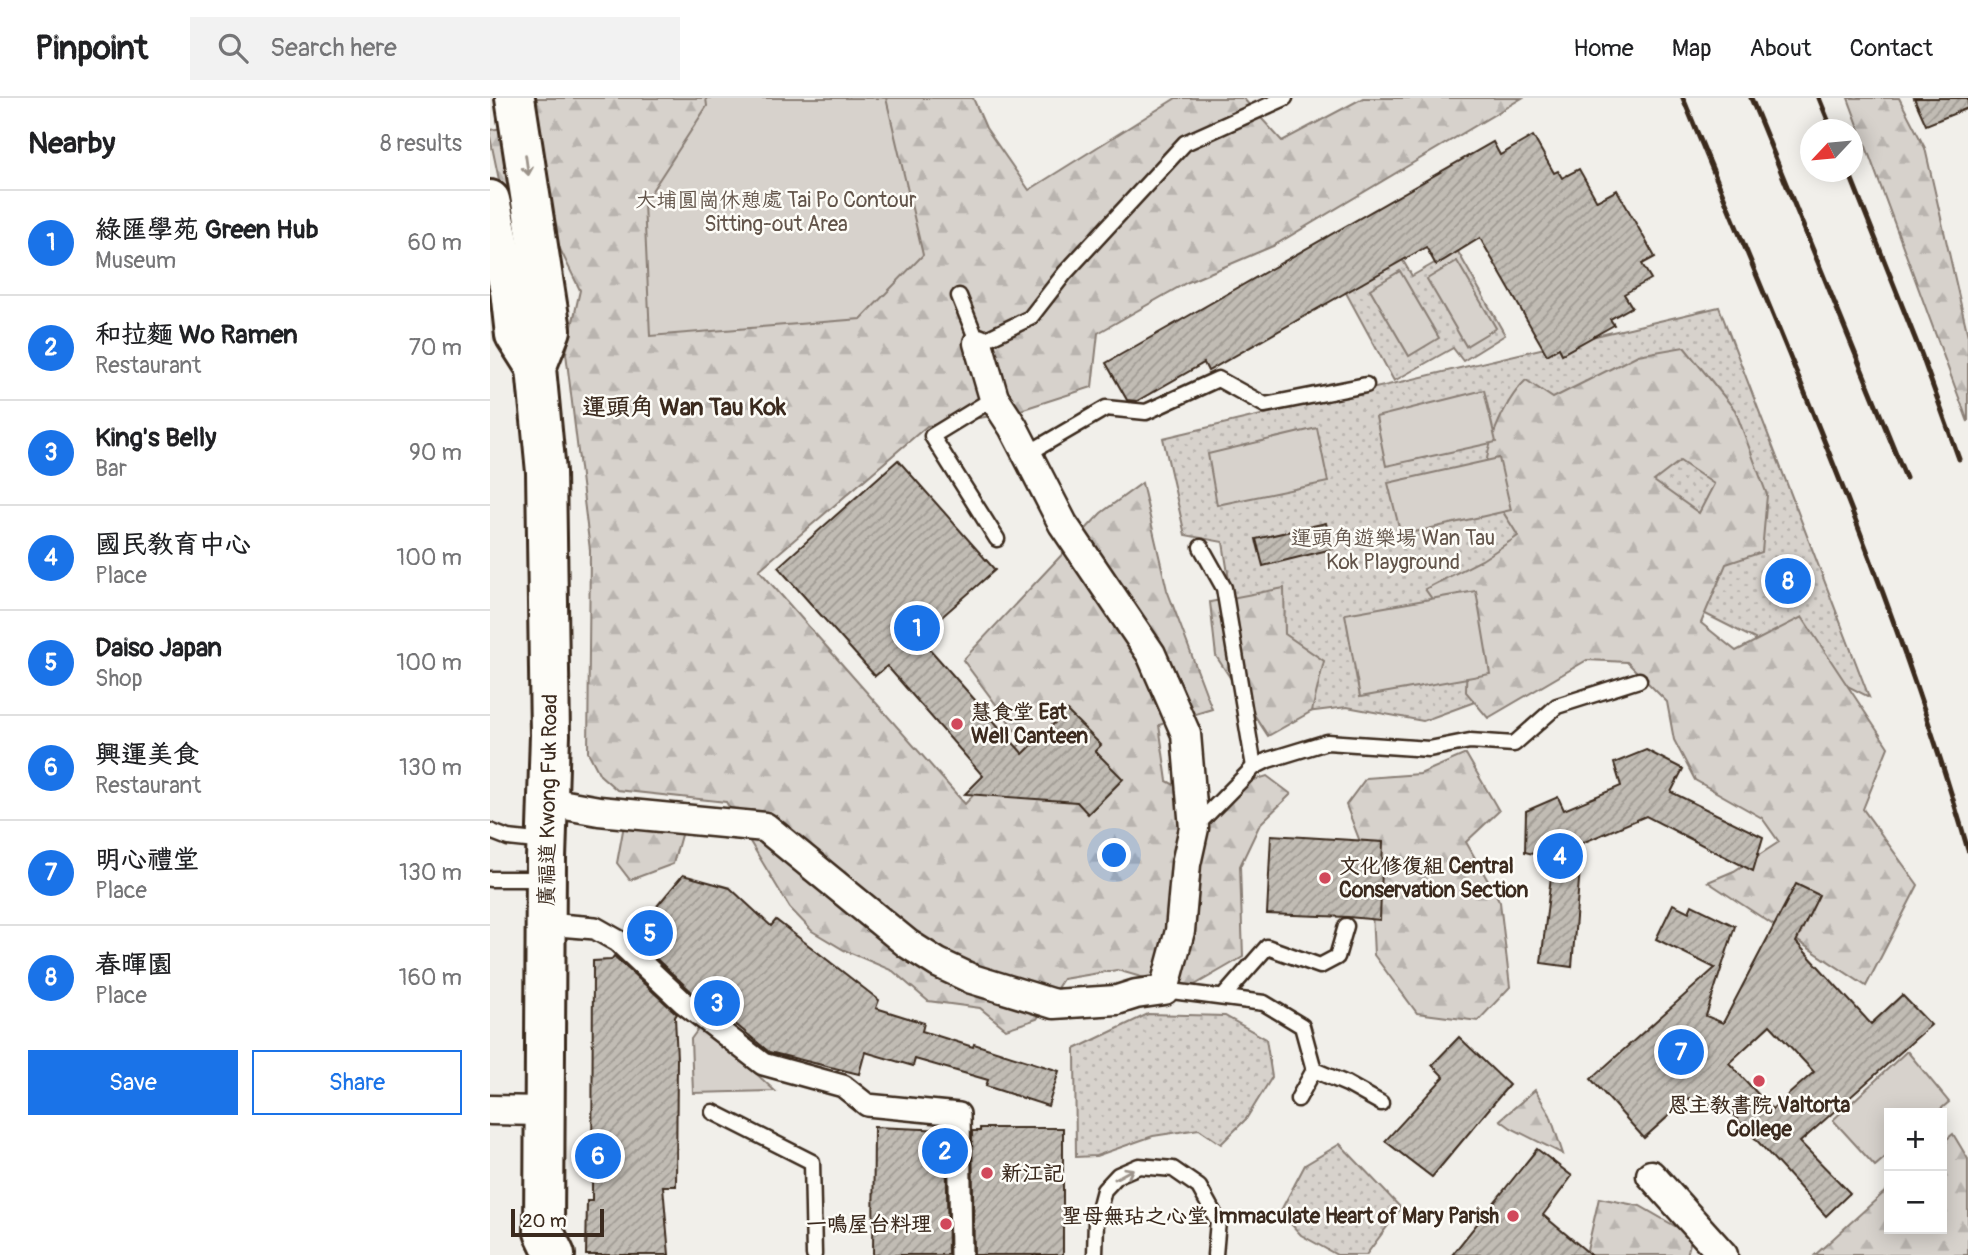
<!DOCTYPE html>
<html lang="en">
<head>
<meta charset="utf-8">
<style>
	:root { --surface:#fff; --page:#f2f2f2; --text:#202124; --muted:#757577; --line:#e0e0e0; --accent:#1a73e8 }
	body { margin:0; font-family:Pangolin,"LXGW WenKai TC",sans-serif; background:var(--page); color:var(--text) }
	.controls { position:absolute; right:21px; bottom:21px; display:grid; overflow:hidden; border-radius:0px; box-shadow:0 4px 18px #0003 }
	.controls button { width:63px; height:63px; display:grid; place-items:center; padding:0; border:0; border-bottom:2px solid var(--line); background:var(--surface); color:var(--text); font:35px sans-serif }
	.compass { position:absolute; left:1310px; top:21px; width:63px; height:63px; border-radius:50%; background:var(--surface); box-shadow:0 4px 18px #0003; rotate:244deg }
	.scale { position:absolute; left:21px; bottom:18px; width:93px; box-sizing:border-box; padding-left:7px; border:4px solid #3b2a1e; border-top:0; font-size:19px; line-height:24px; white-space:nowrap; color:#3b2a1e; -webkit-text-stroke:5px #fdfcf7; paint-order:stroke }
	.you { position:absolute; left:625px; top:758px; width:24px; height:24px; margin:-18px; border:5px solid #fff; border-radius:50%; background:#1a73e8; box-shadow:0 0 0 10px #1a73e833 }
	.badge { display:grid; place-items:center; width:46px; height:46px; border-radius:50%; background:var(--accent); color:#fff; font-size:23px; font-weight:700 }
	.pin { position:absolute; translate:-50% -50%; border:4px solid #fff; box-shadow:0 2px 7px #0006 }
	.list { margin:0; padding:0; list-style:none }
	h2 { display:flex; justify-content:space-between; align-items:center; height:91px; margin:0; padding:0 28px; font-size:30px }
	h2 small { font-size:23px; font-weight:400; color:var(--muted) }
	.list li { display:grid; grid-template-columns:46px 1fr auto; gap:21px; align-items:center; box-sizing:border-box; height:105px; padding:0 28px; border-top:2px solid var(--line) }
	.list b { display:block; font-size:26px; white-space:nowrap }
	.list p { margin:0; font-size:23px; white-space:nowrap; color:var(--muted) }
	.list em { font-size:23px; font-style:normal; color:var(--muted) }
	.actions { display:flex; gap:14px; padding:21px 28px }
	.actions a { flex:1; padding:16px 0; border:2px solid var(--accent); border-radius:0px; text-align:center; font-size:24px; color:var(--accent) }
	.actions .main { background:var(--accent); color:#fff }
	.icon { flex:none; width:38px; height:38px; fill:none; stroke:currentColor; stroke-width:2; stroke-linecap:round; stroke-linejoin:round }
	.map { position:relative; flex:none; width:1478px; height:1157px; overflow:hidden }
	header { display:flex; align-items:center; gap:42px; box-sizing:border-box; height:98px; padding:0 35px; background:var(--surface); border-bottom:2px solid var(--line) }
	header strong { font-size:33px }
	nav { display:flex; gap:38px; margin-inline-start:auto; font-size:24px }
	.search { width:490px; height:63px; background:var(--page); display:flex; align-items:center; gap:18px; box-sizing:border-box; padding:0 24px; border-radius:0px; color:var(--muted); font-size:26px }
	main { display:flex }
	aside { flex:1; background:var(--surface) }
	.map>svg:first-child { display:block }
</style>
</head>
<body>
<header>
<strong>Pinpoint</strong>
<div class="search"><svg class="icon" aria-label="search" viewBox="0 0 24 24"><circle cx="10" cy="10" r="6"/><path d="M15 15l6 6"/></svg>Search here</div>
<nav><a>Home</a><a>Map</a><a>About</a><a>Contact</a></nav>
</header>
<main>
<aside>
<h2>Nearby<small>8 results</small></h2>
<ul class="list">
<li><span class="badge">1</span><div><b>綠匯學苑 Green Hub</b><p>Museum</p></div><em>60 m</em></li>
<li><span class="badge">2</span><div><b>和拉麵 Wo Ramen</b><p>Restaurant</p></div><em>70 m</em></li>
<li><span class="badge">3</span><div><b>King's Belly</b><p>Bar</p></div><em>90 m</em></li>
<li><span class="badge">4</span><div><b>國民教育中心</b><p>Place</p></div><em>100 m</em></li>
<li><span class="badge">5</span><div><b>Daiso Japan</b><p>Shop</p></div><em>100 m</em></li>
<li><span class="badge">6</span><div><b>興運美食</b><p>Restaurant</p></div><em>130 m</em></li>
<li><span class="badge">7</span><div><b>明心禮堂</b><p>Place</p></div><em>130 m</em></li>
<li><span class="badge">8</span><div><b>春暉園</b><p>Place</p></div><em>160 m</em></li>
</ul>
<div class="actions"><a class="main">Save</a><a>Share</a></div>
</aside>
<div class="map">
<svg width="1478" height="1157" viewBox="0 0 1478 1157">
	<defs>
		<pattern id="grass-dots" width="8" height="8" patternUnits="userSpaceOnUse" patternTransform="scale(1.75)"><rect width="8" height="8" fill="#d7d2cc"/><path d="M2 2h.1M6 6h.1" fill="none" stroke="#b9b4af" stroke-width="1.8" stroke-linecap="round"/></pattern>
		<pattern id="forest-firs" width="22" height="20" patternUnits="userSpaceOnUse" patternTransform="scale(1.75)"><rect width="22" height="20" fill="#d7d2cc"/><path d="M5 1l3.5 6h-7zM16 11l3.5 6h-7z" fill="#b9b4af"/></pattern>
		<pattern id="building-hatch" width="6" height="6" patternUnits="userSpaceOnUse" patternTransform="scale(1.75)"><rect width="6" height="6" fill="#c1bcb4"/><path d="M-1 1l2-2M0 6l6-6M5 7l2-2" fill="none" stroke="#9e9992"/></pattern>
	</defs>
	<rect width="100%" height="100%" fill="#f1efea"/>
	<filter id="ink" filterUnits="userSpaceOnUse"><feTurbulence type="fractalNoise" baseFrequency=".0143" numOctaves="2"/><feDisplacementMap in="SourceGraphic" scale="14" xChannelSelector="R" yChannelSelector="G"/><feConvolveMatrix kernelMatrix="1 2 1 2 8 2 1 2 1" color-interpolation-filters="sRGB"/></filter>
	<g filter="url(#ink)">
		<!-- grass -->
		<g fill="url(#grass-dots)" stroke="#897e75" stroke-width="2">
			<polygon points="967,152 1015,237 973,263 963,250 904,283 855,193 912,161 922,178"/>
			<polygon points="1229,209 1379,599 1182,499 990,602 933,623 857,609 767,620 742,501 733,444 695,437 673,340"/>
			<polygon points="658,916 735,918 776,941 782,979 756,1021 731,1046 709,1031 663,1038 606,1058 586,1059 585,951"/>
			<polygon points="850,1046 911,1110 876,1157 847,1157 811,1137 790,1114 815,1067"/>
		</g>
		<!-- forest -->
		<g fill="url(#forest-firs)" stroke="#897e75" stroke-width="2" fill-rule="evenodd">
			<polygon points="43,0 483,0 496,30 539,92 686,0 753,0 792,43 873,0 1032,0 783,148 696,185 608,235 602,289 521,315 437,328 269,472 475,706 533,643 473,562 611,415 652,385 677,492 722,611 669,627 677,683 705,698 713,740 735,691 777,678 801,696 770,726 750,768 753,859 696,892 627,872 573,881 547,921 516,931 490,910 438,903 403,873 354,852 322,833 300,810 236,704 127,692 110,677 98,654 100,452 76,255 90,192 69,149 55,96"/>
			<polygon points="1358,0 1409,0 1435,50 1478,238 1478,324"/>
			<polygon points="18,29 43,188 17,120 0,39 0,32"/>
			<path d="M1194,249L1245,312L1277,397L1272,454L1236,466L1211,525L1246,553L1312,519L1398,649L1373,711L1428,787L1376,888L1218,784L1244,773L1289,744L1272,720L1205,682L1184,642L1177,604L1137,564L1097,562L998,620L976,594L977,550L935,491L992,462L1028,438C1020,423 1003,402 998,386C989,357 1015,302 1036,282L1063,300L1148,257ZM1190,363L1224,386L1209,415L1164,383Z"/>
			<polygon points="794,490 795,536 834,563 822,613 778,638 726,558 720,504"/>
			<polygon points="976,656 1009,713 976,744 1010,804 1020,889 988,923 927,915 884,857 880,770 856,707 876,680 930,676"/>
			<polygon points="165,710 191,737 183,766 140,782 127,765 134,727"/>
			<polygon points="1045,992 1060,1017 1073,1056 1021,1030 1010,1022"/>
			<polygon points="1463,1036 1478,1061 1478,1157 1325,1157 1399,1090 1399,1131 1452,1131 1452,1045"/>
			<polygon points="1109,1100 1150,1108 1202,1138 1197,1157 1096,1157"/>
		</g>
		<!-- garden -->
		<g fill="#d7d2cc" stroke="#897e75" stroke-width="2">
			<polygon points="216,0 396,0 433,157 371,221 160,238 154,105 217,8"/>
			<polygon points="967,163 1006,230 976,248 937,181"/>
			<polygon points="910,173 949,240 919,258 880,191"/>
			<polygon points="994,292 1006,344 896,368 886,319"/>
			<polygon points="827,330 838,384 727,407 718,356"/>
			<polygon points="1009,360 1021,412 911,437 898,385"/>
			<polygon points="986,493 1000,576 870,599 855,516"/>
			<polygon points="212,926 285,993 203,995 201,941"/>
			<polygon points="1417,953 1459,1004 1446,1015 1399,1015 1399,1056 1385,1068 1343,1022"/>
		</g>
		<!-- building -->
		<g fill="url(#building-hatch)" stroke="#3b2a1e" stroke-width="2" fill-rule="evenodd">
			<polygon points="1424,0 1478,0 1478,10 1436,27"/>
			<polygon points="1043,38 1064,75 1068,73 1072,80 1089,71 1107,103 1127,92 1165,159 1152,166 1161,181 1134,196 1142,209 1120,221 1124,227 1072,256 1069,250 1057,257 990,140 946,167 936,149 718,273 714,265 647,303 637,302 616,265 1003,44 1010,57"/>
			<polygon points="408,362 505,472 429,539 533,656 577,613 611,647 605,653 633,681 598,716 587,704 475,696 493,678 397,568 385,578 288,469"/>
			<polygon points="836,425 842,451 773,468 766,441"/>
			<polygon points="1156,652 1193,671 1181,694 1273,739 1263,773 1156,718 1092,745 1082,869 1051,865 1063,761 1035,754 1036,713 1068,699 1074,712 1131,688 1124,665"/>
			<polygon points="781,737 893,744 890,822 858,819 777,816"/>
			<polygon points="193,777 240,790 281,828 286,822 389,902 386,910 434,925 432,933 483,949 484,946 569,973 558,1008 496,988 498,982 425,961 423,968 375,954 369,976 279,954 207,894 205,897 203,895 142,838"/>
			<path d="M1306,786L1329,797L1306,844L1381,926L1412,897L1441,927L1310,1044L1360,1095L1336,1118L1229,1001L1213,1015L1199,1000L1154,1040L1101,981L1225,870L1166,841L1183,806L1199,814L1202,807L1245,828L1216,918L1233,925ZM1280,927L1324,974L1282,1011L1239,965Z"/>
			<polygon points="124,858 187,916 185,919 187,961 186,1088 173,1088 179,1157 96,1157 97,1103 102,1103 103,863 121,862"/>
			<polygon points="969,939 1019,987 942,1079 895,1043 954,979 942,967"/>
			<polygon points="384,1029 456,1032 458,1157 383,1157"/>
			<polygon points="490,1030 573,1030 573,1157 484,1157 482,1033 490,1033"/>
			<polygon points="1047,1051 1082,1078 1053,1117 1101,1157 962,1157"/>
		</g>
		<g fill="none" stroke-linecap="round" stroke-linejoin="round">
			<defs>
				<g id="service">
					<polyline points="469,198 488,245 540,220 575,175 695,45 795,0"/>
					<polyline points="504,300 442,338 507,441"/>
					<polyline points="537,356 616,310 656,314 728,281 775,307 876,287"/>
					<polyline points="711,449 734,490 764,669"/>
					<polyline points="705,729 764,669 778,662 837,644 939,651 980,643 1024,646 1067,608 1149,582"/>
					<polyline points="0,733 18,740 55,744"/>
					<polyline points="0,781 55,781"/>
					<polyline points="674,892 774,905 812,928 824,972 808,1001"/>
					<polyline points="734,898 777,849 830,868 847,859 856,828"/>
					<polyline points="824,972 857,986 891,1005"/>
					<polyline points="223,1014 322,1064 324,1157"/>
					<polyline points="605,1157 606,1122 614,1092 628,1077 649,1068 683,1071 709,1089 728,1123 725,1157"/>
				</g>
				<polyline id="pedestrian" points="56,826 105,830 128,843 194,905 273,966 353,988 377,1007 469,1016 471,1157"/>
				<g id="minor">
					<polyline points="59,704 109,713 275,729 418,846 448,865 482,881 564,906 627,902 646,896 674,892 690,833 696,766 704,730 696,636 661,556 573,426 523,329 504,300 488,245"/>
					<polyline points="0,1012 54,1013"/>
					<polyline points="1161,1077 1233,1157"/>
				</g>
				<g id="secondary">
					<polyline points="25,0 61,232 46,270 56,374 60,637 56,761 54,1134 65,1157"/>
					<polyline points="0,102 20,192 25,237 46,270"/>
				</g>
			</defs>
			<!-- service casing -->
			<use href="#service" stroke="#3b2a1e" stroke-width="19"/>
			<!-- pedestrian casing -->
			<use href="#pedestrian" stroke="#3b2a1e" stroke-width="26"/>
			<!-- minor casing -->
			<use href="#minor" stroke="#3b2a1e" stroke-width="33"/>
			<!-- secondary casing -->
			<use href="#secondary" stroke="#3b2a1e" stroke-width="44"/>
			<!-- service -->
			<use href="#service" stroke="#fdfcf7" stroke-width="14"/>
			<!-- pedestrian -->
			<use href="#pedestrian" stroke="#fdfcf7" stroke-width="21"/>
			<!-- minor -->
			<use href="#minor" stroke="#fdfcf7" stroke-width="28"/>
			<!-- secondary -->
			<use href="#secondary" stroke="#fdfcf7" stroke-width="38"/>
			<!-- rail -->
			<g stroke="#3b2a1e" stroke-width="5">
				<path d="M1193,0C1295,248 1404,494 1478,752"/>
				<polyline points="1261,0 1416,380"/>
				<polyline points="1329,0 1342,32"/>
				<polyline points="1359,74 1432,258 1469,361"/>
			</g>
		</g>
		<!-- one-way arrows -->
		<defs><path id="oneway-shaft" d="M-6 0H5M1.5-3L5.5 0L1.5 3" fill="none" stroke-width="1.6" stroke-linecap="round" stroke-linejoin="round" transform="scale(1.75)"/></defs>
		<g stroke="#9c938a">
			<use href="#oneway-shaft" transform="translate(37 67) rotate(82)"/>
			<use href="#oneway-shaft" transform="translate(634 1076) rotate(-29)"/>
		</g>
	</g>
	<!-- markers -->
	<g fill="#d1495b" stroke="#fdfcf7" stroke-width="2.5">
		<circle cx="467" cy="626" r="7"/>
		<circle cx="835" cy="780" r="7"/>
		<circle cx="1269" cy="983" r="7"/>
		<circle cx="497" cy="1075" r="7"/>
		<circle cx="1023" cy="1118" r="7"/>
		<circle cx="456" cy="1126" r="7"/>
	</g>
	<g text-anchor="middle" stroke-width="5" stroke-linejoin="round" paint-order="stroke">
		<!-- park labels -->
		<g font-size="21" fill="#62544a" stroke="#fdfcf7">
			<text x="286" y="109">大埔圓崗休憩處 Tai Po Contour<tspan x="286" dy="24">Sitting-out Area</tspan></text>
			<text x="903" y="447">運頭角遊樂場 Wan Tau<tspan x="903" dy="24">Kok Playground</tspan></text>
		</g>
		<!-- poi labels -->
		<g font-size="21" font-weight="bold" fill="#3b2a1e" stroke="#fdfcf7" text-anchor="start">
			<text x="481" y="621">慧食堂 Eat<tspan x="481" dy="24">Well Canteen</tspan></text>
			<text x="849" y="775">文化修復組 Central<tspan x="849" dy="24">Conservation Section</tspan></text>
			<text x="1269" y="1014" text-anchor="middle">恩主教書院 Valtorta<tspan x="1269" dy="24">College</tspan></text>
			<text x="511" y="1082">新江記</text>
			<text x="1009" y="1125" text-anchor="end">聖母無玷之心堂 Immaculate Heart of Mary Parish</text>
			<text x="442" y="1133" text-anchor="end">一鳴屋台料理</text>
		</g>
		<!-- street labels -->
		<g font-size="21" fill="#3b2a1e" stroke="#fdfcf7">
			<text transform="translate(58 702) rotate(-89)" y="7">廣福道 Kwong Fuk Road</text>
		</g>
		<!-- quarter labels -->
		<g font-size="24" font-weight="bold" fill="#3b2a1e" stroke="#fdfcf7">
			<text x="194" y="317">運頭角 Wan Tau Kok</text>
		</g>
	</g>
</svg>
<div class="controls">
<button>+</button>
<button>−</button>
</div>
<svg class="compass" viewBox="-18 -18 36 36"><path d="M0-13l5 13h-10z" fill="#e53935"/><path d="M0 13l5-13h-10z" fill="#757577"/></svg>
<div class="scale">20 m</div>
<div class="you"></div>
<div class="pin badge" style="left:427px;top:530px">1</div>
<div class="pin badge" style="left:455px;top:1053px">2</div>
<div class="pin badge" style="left:227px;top:905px">3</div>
<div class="pin badge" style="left:1070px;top:758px">4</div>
<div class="pin badge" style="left:160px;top:835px">5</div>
<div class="pin badge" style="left:108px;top:1058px">6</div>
<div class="pin badge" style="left:1191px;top:954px">7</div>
<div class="pin badge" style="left:1298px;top:483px">8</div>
</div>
</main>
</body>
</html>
